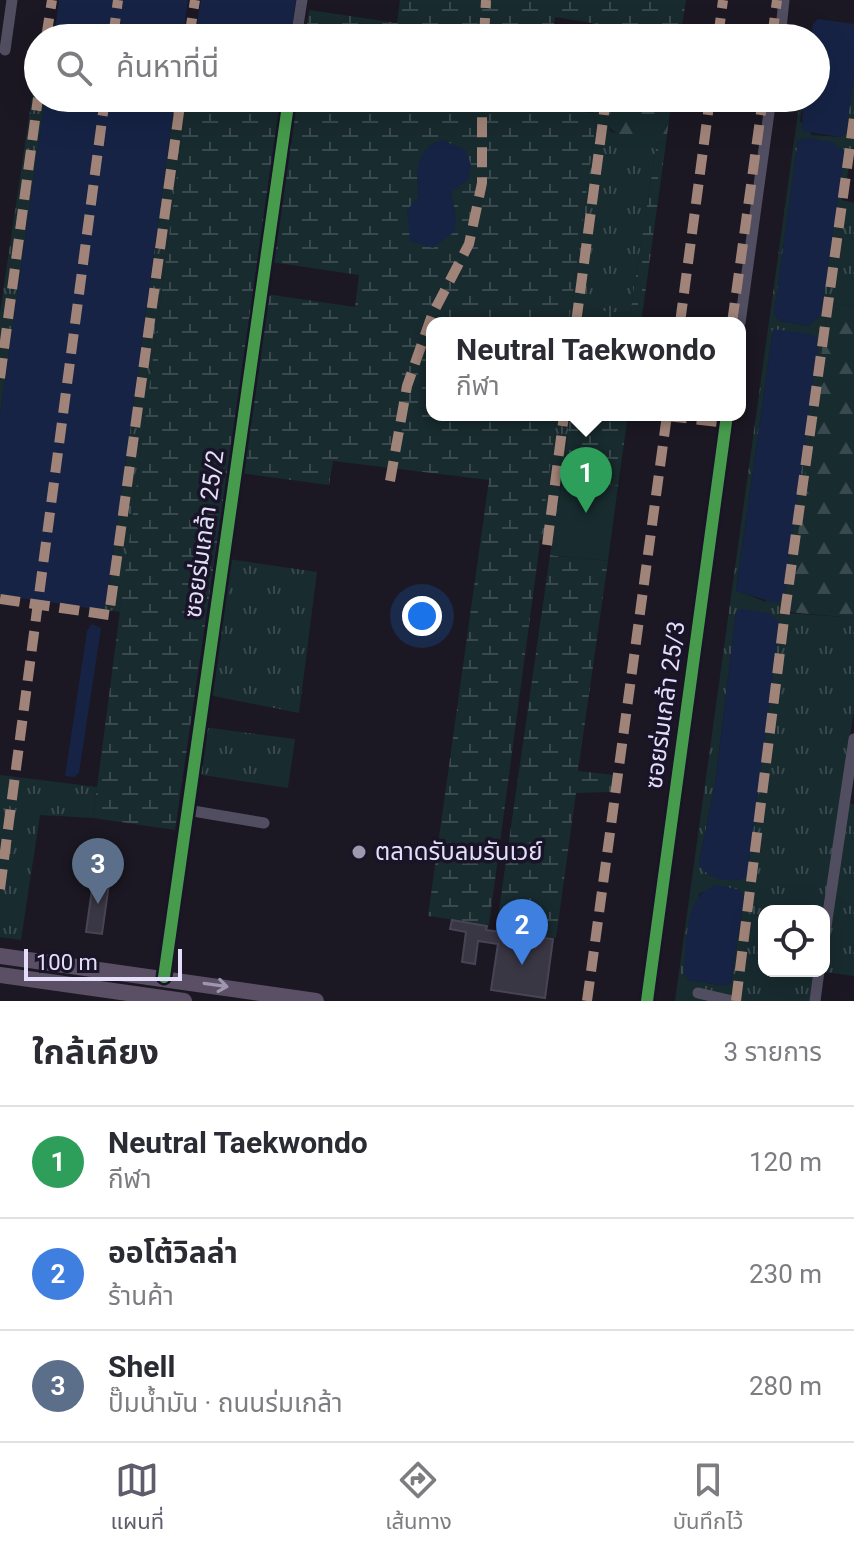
<!DOCTYPE html>
<html lang="th">
<head>
<meta charset="utf-8">
<style>
	:root { --surface:#fff; --page:#f2f2f3; --text:#2b2b33; --muted:#7c7c81; --line:#e1e1e2; --accent:#5f5c6b }
	body { margin:0; font-family:Roboto,"Noto Sans Thai",sans-serif; background:var(--page); color:var(--text) }
	.controls { position:absolute; right:24px; bottom:24px; display:grid; overflow:hidden; border-radius:16px; box-shadow:0 8px 32px #0002 }
	.controls button { width:72px; height:72px; display:grid; place-items:center; padding:0; border:0; border-bottom:2px solid var(--line); background:var(--surface); color:var(--text); font:40px sans-serif }
	.scale { position:absolute; left:24px; bottom:20px; width:158px; box-sizing:border-box; padding-left:8px; border:4px solid #e4defa; border-top:0; font-size:22px; line-height:28px; white-space:nowrap; color:#e4defa; -webkit-text-stroke:6px #191427; paint-order:stroke }
	.you { position:absolute; left:422px; top:616px; width:28px; height:28px; margin:-20px; border:6px solid #fff; border-radius:50%; background:#1a73e8; box-shadow:0 0 0 12px #1a73e833 }
	.badge { display:grid; place-items:center; width:52px; height:52px; border-radius:50%; background:var(--accent); color:#fff; font-size:26px; font-weight:700 }
	.pin { position:absolute; translate:-50% -66px; filter:drop-shadow(0 2px 4px #0008) }
	.pin::after { content:''; position:absolute; top:42px; width:28px; height:24px; background:inherit; clip-path:polygon(0 0,100% 0,50% 100%) }
	.popup { position:absolute; left:426px; top:317px; width:320px; height:104px; box-sizing:border-box; display:grid; place-content:center; border-radius:16px; background:var(--surface); filter:drop-shadow(0 2px 6px #0005); font-size:26px; white-space:nowrap; color:var(--muted) }
	.popup b { font-size:30px; color:var(--text) }
	.popup::after { content:''; position:absolute; left:50%; top:100%; margin-left:-16px; border:16px solid transparent; border-top-color:var(--surface) }
	.list { margin:0; padding:0; list-style:none }
	h2 { display:flex; justify-content:space-between; align-items:center; height:104px; margin:0; padding:0 32px; font-size:34px }
	h2 small { font-size:26px; font-weight:400; color:var(--muted) }
	.list li { display:grid; grid-template-columns:52px 1fr auto; gap:24px; align-items:center; box-sizing:border-box; height:112px; padding:0 32px; border-top:2px solid var(--line) }
	.list b { display:block; font-size:30px; white-space:nowrap }
	.list p { margin:0; font-size:26px; white-space:nowrap; color:var(--muted) }
	.list em { font-size:26px; font-style:normal; color:var(--muted) }
	.icon { flex:none; width:44px; height:44px; fill:none; stroke:currentColor; stroke-width:2; stroke-linecap:round; stroke-linejoin:round }
	.map { position:relative; flex:none; width:854px; height:1001px; overflow:hidden }
	.search { position:absolute; background:var(--surface); box-shadow:0 8px 32px #0002; left:24px; right:24px; top:24px; height:88px; display:flex; align-items:center; gap:20px; box-sizing:border-box; padding:0 28px; border-radius:44px; color:var(--muted); font-size:30px }
	.sheet { height:440px; background:var(--surface) }
	nav { display:flex; justify-content:space-around; align-items:center; box-sizing:border-box; height:112px; border-top:2px solid var(--line); background:var(--surface); font-size:22px; color:var(--muted) }
	nav a { display:grid; justify-items:center; gap:4px }
	nav .on { color:var(--accent) }
	.map>svg:first-child { display:block }
</style>
</head>
<body>
<div class="map">
<svg width="854" height="1001" viewBox="0 0 854 1001">
	<defs>
		<pattern id="grass-tufts" width="24" height="20" patternUnits="userSpaceOnUse" patternTransform="scale(2)"><rect width="24" height="20" fill="#182b2e"/><path d="M3 7l-1-3M5 7V3M7 7l1-3M15 17l-1-3M17 17v-4M19 17l1-3" fill="none" stroke="#39494d"/></pattern>
		<pattern id="forest-firs" width="22" height="20" patternUnits="userSpaceOnUse" patternTransform="scale(2)"><rect width="22" height="20" fill="#182b2e"/><path d="M5 1l3.5 6h-7zM16 11l3.5 6h-7z" fill="#39494d"/></pattern>
		<pattern id="wetland-marsh" width="20" height="14" patternUnits="userSpaceOnUse" patternTransform="scale(2)"><rect width="20" height="14" fill="#182b2e"/><path d="M1 5h8M5 5V1M11 12h8M15 12V8" fill="none" stroke="#39494d"/></pattern>
	</defs>
	<rect width="100%" height="100%" fill="#1b1823"/>
	<!-- grass -->
	<g fill="url(#grass-tufts)" fill-rule="evenodd">
		<polygon points="38,57 38,98 45,98 0,415 0,312"/>
		<path d="M854,74V144L842,200L854,203V306L828,303L788,613L854,618V709L824,913L764,911V971H815L811,1001H675L800,98H803L800,121L812,135L840,137L846,132ZM798,141L821,315L808,326L780,321L774,314ZM773,329L766,602L736,590ZM736,612L764,741L747,877C727,885 713,877 699,863L715,784ZM717,885L744,897L731,983L725,986L689,980L699,894Z"/>
		<polygon points="175,98 187,98 120,612 101,609 107,600"/>
		<polygon points="596,98 621,98 620,105 609,109 605,121 611,132 657,142 630,314 584,309 582,323 569,323 596,121 593,113"/>
		<polygon points="557,415 570,415 554,539 540,539"/>
		<polygon points="228,559 317,572 299,713 208,695"/>
		<polygon points="203,727 295,739 288,788 196,774"/>
		<polygon points="0,775 97,787 93,818 40,815 21,940 0,937"/>
		<polygon points="848,803 854,804 854,976 825,972"/>
	</g>
	<!-- forest -->
	<g fill="url(#forest-firs)">
		<path d="M662,103L671,104L666,143C645,140 617,141 605,122L609,109Z"/>
		<polygon points="828,303 854,306 854,618 788,612"/>
	</g>
	<!-- wetland -->
	<g fill="url(#wetland-marsh)" fill-rule="evenodd">
		<polygon points="400,0 686,0 680,38 625,38 622,28 555,17 552,38 305,38 309,10 397,23"/>
		<polygon points="187,98 282,98 175,830 93,818"/>
		<path d="M296,98H543V108L593,113L596,121L569,323H432V415H557L489,925L428,916L489,480L333,461L329,485L240,473L266,294L355,307L359,275L271,262ZM417,181L451,192L456,219L419,196Z"/>
		<polygon points="657,142 666,143 641,323 582,323 584,309 630,314"/>
		<polygon points="570,415 628,415 618,486 562,481"/>
		<polygon points="550,555 608,561 578,771 614,775 612,792 576,793 556,938 496,931"/>
	</g>
	<!-- pitch -->
	<polygon fill="#182b2e" points="562,481 618,486 608,561 550,555"/>
	<!-- water -->
	<g fill="#162345">
		<polygon points="59,0 188,0 183,38 54,38"/>
		<polygon points="201,0 296,0 290,38 256,38 196,30"/>
		<polygon points="818,19 854,24 854,74 846,133 840,137 802,131 803,98 816,98 816,38 811,38 813,24"/>
		<polygon points="45,98 175,98 107,600 101,610 0,595 0,415"/>
		<polygon points="809,138 832,142 845,152 821,315 808,326 780,321 774,314 798,141"/>
		<path d="M443,140L466,151L471,165L468,180L451,192L456,219L454,232L433,248L410,241L407,210L419,196C415,172 416,146 443,140Z"/>
		<polygon points="773,329 811,334 819,341 784,599 775,603 736,591"/>
		<path d="M743,609L771,614L780,623L747,878C730,883 707,880 699,864L715,784L736,612Z"/>
		<polygon points="92,624 101,628 79,773 74,777 65,776 87,631"/>
		<path d="M718,885L740,890L744,897L731,983L725,986L689,980L684,974C687,946 683,891 718,885Z"/>
	</g>
	<!-- building -->
	<g fill="#3a3744" stroke="#494454" stroke-width="2">
		<polygon points="94,875 110,877 102,934 86,932"/>
		<polygon points="452,920 487,926 486,930 553,939 545,998 491,990 498,944 478,941 475,964 462,962 466,932 450,929"/>
	</g>
	<g fill="none" stroke-linecap="round" stroke-linejoin="round">
		<!-- street -->
		<g stroke="#514e61" stroke-width="11">
			<polyline points="296,38 302,0"/>
			<polyline points="780,38 784,0"/>
			<polyline points="5,50 12,0"/>
			<polyline points="740,323 771,98"/>
			<polyline points="187,810 264,823"/>
			<polyline points="824,940 854,739"/>
			<polyline points="164,977 289,98"/>
			<polyline points="698,993 733,1001"/>
			<polyline points="647,1001 727,415"/>
			<polyline points="815,1001 819,971"/>
		</g>
		<!-- primary -->
		<g stroke="#5a4f65" stroke-width="16">
			<polyline points="0,956 316,1001"/>
			<polyline points="0,975 184,1001"/>
		</g>
		<!-- quiet -->
		<g stroke="#a18479" stroke-width="10" stroke-dasharray="20 10" stroke-linecap="butt">
			<polyline points="46,38 52,0"/>
			<polyline points="113,38 118,0"/>
			<polyline points="189,38 195,0"/>
			<polyline points="484,38 486,0"/>
			<polyline points="614,38 615,33"/>
			<polyline points="718,38 723,0"/>
			<polyline points="772,38 777,0"/>
			<polyline points="576,323 606,98"/>
			<polyline points="680,323 710,98"/>
			<polyline points="732,323 763,98"/>
			<polyline points="0,378 38,98"/>
			<polyline points="667,416 718,422"/>
			<polyline points="390,481 407,386 432,315 469,244 482,183 482,98"/>
			<polyline points="547,545 564,415"/>
			<polyline points="0,599 109,615 181,98"/>
			<polyline points="0,889 105,98"/>
			<polyline points="587,1001 667,415"/>
			<polyline points="736,1001 785,612 854,118"/>
		</g>
		<defs>
			<g id="cycleway">
				<polyline points="164,977 289,98"/>
				<polyline points="647,1001 727,415"/>
			</g>
		</defs>
		<!-- cycleway casing -->
		<use href="#cycleway" stroke="#191427" stroke-width="17"/>
		<!-- cycleway -->
		<use href="#cycleway" stroke="#469c4c" stroke-width="12"/>
	</g>
	<!-- one-way arrows -->
	<defs><path id="oneway-shaft" d="M-6 0H5M1.5-3L5.5 0L1.5 3" fill="none" stroke-width="1.6" stroke-linecap="round" stroke-linejoin="round" transform="scale(2)"/></defs>
	<use stroke="#9f96b0" href="#oneway-shaft" transform="translate(216 985) rotate(8)"/>
	<!-- markers -->
	<circle fill="#9e99af" stroke="#191427" stroke-width="3" cx="359" cy="852" r="8"/>
	<g text-anchor="middle" stroke-width="7" stroke-linejoin="round" paint-order="stroke">
		<!-- street labels -->
		<g font-size="24" fill="#e4defa" stroke="#191427">
			<text transform="translate(204 534) rotate(-82)" y="8">ซอยร่มเกล้า 25/2</text>
			<text transform="translate(665 705) rotate(-82)" y="8">ซอยร่มเกล้า 25/3</text>
		</g>
		<!-- poi labels -->
		<g font-size="24" fill="#e4defa" stroke="#191427" text-anchor="start">
			<text x="375" y="860">ตลาดรับลมรันเวย์</text>
		</g>
	</g>
</svg>
<div class="controls">
<button><svg class="icon" aria-label="locate" viewBox="0 0 24 24"><circle cx="12" cy="12" r="6"/><path d="M12 2v4M12 18v4M2 12h4M18 12h4"/></svg></button>
</div>
<div class="scale">100 m</div>
<div class="you"></div>
<div class="pin badge" style="left:586px;top:513px;background:#2e9e5b">1</div>
<div class="popup"><b>Neutral Taekwondo</b>กีฬา</div>
<div class="pin badge" style="left:522px;top:965px;background:#3f7fe0">2</div>
<div class="pin badge" style="left:98px;top:904px;background:#5c6f8a">3</div>
<div class="search"><svg class="icon" aria-label="search" viewBox="0 0 24 24"><circle cx="10" cy="10" r="6"/><path d="M15 15l6 6"/></svg>ค้นหาที่นี่</div>
</div>
<section class="sheet">
<h2>ใกล้เคียง<small>3 รายการ</small></h2>
<ul class="list">
<li><span class="badge" style="background:#2e9e5b">1</span><div><b>Neutral Taekwondo</b><p>กีฬา</p></div><em>120 m</em></li>
<li><span class="badge" style="background:#3f7fe0">2</span><div><b>ออโต้วิลล่า</b><p>ร้านค้า</p></div><em>230 m</em></li>
<li><span class="badge" style="background:#5c6f8a">3</span><div><b>Shell</b><p>ปั๊มน้ำมัน · ถนนร่มเกล้า</p></div><em>280 m</em></li>
</ul>
</section>
<nav>
<a class="on"><svg class="icon" aria-label="map" viewBox="0 0 24 24"><path d="M3 6l6-2 6 2 6-2v14l-6 2-6-2-6 2zM9 4v14M15 6v14"/></svg>แผนที่</a>
<a><svg class="icon" aria-label="directions" viewBox="0 0 24 24"><path d="M12 3l9 9-9 9-9-9zM9 14v-3h6M13 9l2 2-2 2"/></svg>เส้นทาง</a>
<a><svg class="icon" aria-label="saved" viewBox="0 0 24 24"><path d="M7 4h10v16l-5-4-5 4z"/></svg>บันทึกไว้</a>
</nav>
</body>
</html>
